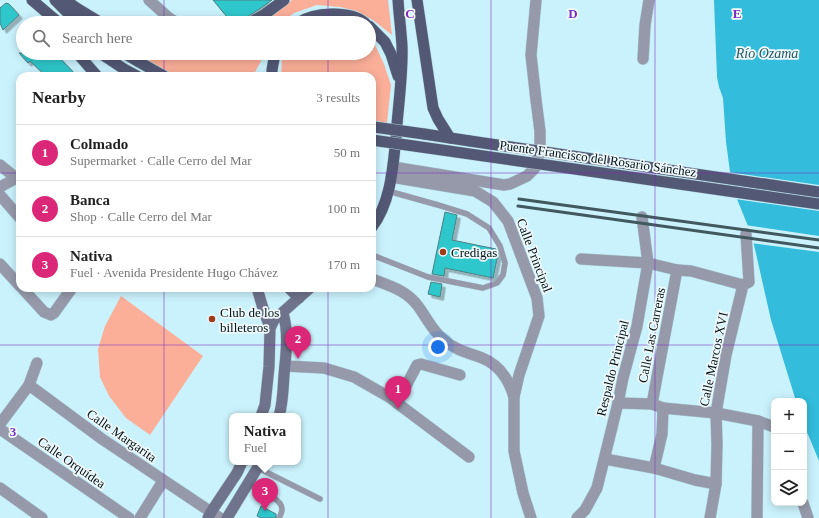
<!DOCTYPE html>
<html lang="en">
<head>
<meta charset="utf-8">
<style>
	:root { --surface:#fff; --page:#f6f6f6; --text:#222; --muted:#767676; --line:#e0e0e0; --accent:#db2777 }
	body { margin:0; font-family:"Times New Roman",serif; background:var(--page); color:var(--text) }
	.controls { position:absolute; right:12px; bottom:12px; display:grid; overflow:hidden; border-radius:8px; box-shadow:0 2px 10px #0003 }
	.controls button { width:36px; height:36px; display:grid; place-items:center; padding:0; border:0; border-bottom:1px solid var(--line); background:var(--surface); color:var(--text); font:20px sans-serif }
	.you { position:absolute; left:438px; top:347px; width:14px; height:14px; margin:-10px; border:3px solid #fff; border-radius:50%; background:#1a73e8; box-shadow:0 0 0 6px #1a73e833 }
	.badge { display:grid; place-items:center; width:26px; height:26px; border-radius:50%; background:var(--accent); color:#fff; font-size:13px; font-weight:700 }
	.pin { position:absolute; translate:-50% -33px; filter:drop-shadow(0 1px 2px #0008) }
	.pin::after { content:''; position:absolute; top:21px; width:14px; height:12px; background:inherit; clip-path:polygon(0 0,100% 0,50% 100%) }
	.popup { position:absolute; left:229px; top:413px; width:72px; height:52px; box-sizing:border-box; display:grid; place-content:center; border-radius:8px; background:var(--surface); filter:drop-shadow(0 1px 3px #0005); font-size:13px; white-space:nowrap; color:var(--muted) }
	.popup b { font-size:15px; color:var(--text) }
	.popup::after { content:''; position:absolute; left:50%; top:100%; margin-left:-8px; border:8px solid transparent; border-top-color:var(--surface) }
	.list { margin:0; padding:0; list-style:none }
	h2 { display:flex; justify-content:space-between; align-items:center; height:52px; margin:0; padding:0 16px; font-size:17px }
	h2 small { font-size:13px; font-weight:400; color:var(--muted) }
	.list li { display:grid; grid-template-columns:26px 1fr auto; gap:12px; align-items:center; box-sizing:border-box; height:56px; padding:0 16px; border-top:1px solid var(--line) }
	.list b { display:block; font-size:15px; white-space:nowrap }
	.list p { margin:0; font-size:13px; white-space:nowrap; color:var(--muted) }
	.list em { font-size:13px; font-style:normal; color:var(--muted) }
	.icon { flex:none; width:22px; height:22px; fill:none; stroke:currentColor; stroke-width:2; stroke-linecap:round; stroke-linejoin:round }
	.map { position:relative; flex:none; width:819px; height:518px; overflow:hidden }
	.search { position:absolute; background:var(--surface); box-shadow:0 2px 10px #0003; left:16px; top:16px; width:360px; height:44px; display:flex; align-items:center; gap:10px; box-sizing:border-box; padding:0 14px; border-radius:22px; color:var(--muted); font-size:15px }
	.panel { position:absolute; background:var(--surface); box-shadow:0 2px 10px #0003; left:16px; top:72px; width:360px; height:220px; border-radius:12px }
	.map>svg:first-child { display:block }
</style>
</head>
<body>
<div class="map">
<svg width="819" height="518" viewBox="0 0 819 518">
	<defs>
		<filter id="shadow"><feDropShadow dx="3.5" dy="3.5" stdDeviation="0" flood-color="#0004"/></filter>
	</defs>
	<rect width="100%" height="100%" fill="#caf2fd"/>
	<!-- green -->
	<g fill="#fbaf99">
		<polygon points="292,0 388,0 392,35 373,20 357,11 340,7 317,5 294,13 280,23 264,23"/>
		<polygon points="369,41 375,45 384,64 391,85 387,123 372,120 372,76 281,76 282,58 285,53 369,53"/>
		<polygon points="136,53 263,53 261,61 253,76 176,76 144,58"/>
		<polygon points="121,296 203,356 150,435 126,418 109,396 100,377 98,349 105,326"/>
	</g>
	<!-- water -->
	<polygon fill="#33bcdc" points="714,0 819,0 819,461 810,439 804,426 804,401 796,401 771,320 752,236 737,199 731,179 726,142 723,98 719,87 717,77"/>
	<!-- pier -->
	<g fill="#caf2fd">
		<polygon points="728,172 819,185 819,211 735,199 729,180"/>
		<polygon points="745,225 819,236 819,252 751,243"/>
	</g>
	<!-- building -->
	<g fill="#2ec7cb" stroke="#4d8081" filter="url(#shadow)">
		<polygon points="213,0 272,0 261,8 244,19 234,23 232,23"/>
		<polygon points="6,3 9,4 19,15 3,30 0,23 0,8"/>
		<polygon points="19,53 55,53 77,76 46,76 30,61 28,63"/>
		<polygon points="445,212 457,215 452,240 496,249 498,254 493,278 445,268 444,276 432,274"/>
		<polygon points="431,282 442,284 440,297 428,294"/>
		<polygon points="261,506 276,514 276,518 261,518 257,516"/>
	</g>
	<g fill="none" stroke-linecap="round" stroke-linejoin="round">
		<defs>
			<g id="service">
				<polyline points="372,255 428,277 483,288 497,283 503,275 505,263 500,246 489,228 467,214 438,205 388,191"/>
				<polyline points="258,468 320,499"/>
				<path d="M248,484C257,489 282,498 282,509C282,512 281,514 280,516"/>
			</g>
			<g id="minor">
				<polyline points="149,0 169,18 177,23"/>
				<polyline points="643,59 645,25 649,0"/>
				<polyline points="0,165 16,178"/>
				<polyline points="393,167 504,185 510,184 527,176 535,168 540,150 540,131 536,100 531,55 536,0"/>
				<polyline points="391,177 475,191 493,202 508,221 537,298 539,316 519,375 514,397 514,451 523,493 531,518"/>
				<polyline points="0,195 20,218"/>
				<polyline points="581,259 648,263 677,270 691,271 743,285"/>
				<polyline points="0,264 20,286"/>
				<path d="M372,279C390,286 406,290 418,306C427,318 432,331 444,340C455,350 469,353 482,358C500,365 509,380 514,397"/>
				<polyline points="22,288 44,312 51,315 54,313 72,288"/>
				<polyline points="285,366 324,368 354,377 389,397 469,457"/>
				<polyline points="29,385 102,439 220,518"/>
				<polyline points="397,403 417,365 421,364 460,375"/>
				<polyline points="618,403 652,404 663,408 716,413 758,421 774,427"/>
				<polyline points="652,404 677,270"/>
				<polyline points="0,424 29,385 37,363"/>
				<polyline points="0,429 129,518"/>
				<polyline points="605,459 654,468 695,480 716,484"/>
				<polyline points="654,468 662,434 663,408"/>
				<polyline points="0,488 42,518"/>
				<polyline points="803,503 808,518"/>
				<polyline points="140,518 163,481"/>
				<polyline points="577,518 585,510 597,488 618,403 623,378 637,326 648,263 642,217"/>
				<polyline points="710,518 716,484 717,445 716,413 726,355 743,285 749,282 746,234"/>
				<polyline points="757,518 758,421"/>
			</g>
			<polyline id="tertiary" points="0,187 20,176"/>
			<g id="secondary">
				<polyline points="257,288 262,305 270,328"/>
				<polyline points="289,288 299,298"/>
				<polyline points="261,416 265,405 269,367 270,328 274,320 310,288"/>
				<path d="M279,416C283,403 283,389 284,375C286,354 289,333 283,313"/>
				<polyline points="208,518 211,512 237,473 242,462"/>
				<polyline points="227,518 261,462"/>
			</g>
			<g id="primary">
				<polyline points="32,0 59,23"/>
				<polyline points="55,0 72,17 81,23"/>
				<polyline points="65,0 78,9 101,23"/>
				<polyline points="417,0 433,108 438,119 450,138"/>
				<polyline points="249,23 265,14 284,0"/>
				<path d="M298,23C314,12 350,10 365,23"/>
				<polyline points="369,26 385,42 391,54 398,76"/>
				<polyline points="77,53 97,76"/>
				<polyline points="100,53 124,69 137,76"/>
				<polyline points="124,53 139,62 164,76"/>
				<polyline points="272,76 272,70 275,53"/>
				<polyline points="424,134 470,141"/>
				<path d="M372,227C391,203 393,166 396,137C398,106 403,76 402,46C401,30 399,15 398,0"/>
			</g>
		</defs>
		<!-- service casing -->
		<use href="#service" stroke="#aaced8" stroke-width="6"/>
		<!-- minor casing -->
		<use href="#minor" stroke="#aaced8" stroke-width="12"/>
		<!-- tertiary casing -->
		<use href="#tertiary" stroke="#aaced8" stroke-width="12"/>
		<!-- secondary casing -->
		<use href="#secondary" stroke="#aaced8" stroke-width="12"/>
		<!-- primary casing -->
		<use href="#primary" stroke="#aaced8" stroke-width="12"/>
		<!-- service -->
		<use href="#service" stroke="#9699aa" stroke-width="5.5"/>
		<!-- minor -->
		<use href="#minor" stroke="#9699aa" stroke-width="11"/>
		<!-- tertiary -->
		<use href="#tertiary" stroke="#9699aa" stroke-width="11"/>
		<!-- secondary -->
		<use href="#secondary" stroke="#6f738b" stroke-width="11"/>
		<!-- primary -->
		<use href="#primary" stroke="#535874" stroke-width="11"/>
		<!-- rail -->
		<g stroke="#40585e" stroke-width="3">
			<polyline points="519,199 819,240"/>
			<polyline points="518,206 819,248"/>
		</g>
		<defs>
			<g id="primary-bridge">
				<polyline points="374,127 424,134"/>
				<polyline points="372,140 819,204"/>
				<polyline points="470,141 819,192"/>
			</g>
		</defs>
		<!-- primary-bridge casing -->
		<use href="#primary-bridge" stroke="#aaced8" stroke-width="12" stroke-linecap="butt"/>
		<!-- primary-bridge -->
		<use href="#primary-bridge" stroke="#535874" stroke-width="11"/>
	</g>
	<!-- grid -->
	<path fill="none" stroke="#7b2cbf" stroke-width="1" stroke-opacity="0.55" d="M164,0V23M328,0V23M491,0V518M655,0V518M164,53V76M328,53V76M0,173H20M372,173H819M164,288V518M328,288V518M0,345H819"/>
	<!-- markers -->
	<g fill="#a23a19" stroke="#eff9fc" stroke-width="1.5">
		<circle cx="443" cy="252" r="4"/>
		<circle cx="212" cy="319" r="4"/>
	</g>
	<g text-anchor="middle" stroke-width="3.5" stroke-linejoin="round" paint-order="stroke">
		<!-- street labels -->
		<g font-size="13" fill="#011115" stroke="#eff9fc">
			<text transform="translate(598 158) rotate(8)" y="5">Puente Francisco del Rosario Sánchez</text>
			<text transform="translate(535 255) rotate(69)" y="5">Calle Principal</text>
			<text transform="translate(651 335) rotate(-79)" y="5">Calle Las Carreras</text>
			<text transform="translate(713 359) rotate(-78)" y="5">Calle Marcos XVI</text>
			<text transform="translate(612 368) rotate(-76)" y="5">Respaldo Principal</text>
			<text transform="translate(122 435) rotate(35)" y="5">Calle Margarita</text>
			<text transform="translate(72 462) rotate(35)" y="5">Calle Orquídea</text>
		</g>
		<!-- poi labels -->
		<g font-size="13" fill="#011115" stroke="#eff9fc" text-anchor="start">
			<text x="451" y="257">Credigas</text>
			<text x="220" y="317">Club de los<tspan x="220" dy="15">billeteros</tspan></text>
		</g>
		<!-- water labels -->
		<g font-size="14" font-style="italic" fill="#235866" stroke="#eff9fc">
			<text x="767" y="58">Río Ozama</text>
		</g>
	</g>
	<g font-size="13" text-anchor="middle" font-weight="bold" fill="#7b2cbf" stroke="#eff9fc" stroke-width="3.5" stroke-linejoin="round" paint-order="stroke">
		<text x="410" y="18">C</text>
		<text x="573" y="18">D</text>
		<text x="737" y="18">E</text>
		<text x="13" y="436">3</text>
	</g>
</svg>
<div class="controls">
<button>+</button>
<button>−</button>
<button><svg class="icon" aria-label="layers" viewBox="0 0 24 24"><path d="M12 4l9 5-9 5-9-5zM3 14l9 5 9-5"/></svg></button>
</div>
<div class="you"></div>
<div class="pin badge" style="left:398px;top:409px">1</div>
<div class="pin badge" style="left:298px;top:359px">2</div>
<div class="pin badge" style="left:265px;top:511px">3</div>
<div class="popup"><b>Nativa</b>Fuel</div>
<div class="search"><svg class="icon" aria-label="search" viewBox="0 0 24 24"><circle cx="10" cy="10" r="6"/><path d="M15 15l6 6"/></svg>Search here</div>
<section class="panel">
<h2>Nearby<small>3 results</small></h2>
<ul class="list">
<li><span class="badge">1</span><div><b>Colmado</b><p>Supermarket · Calle Cerro del Mar</p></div><em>50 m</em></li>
<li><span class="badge">2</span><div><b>Banca</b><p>Shop · Calle Cerro del Mar</p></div><em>100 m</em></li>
<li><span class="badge">3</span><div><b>Nativa</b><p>Fuel · Avenida Presidente Hugo Chávez</p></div><em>170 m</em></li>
</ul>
</section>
</div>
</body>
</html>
